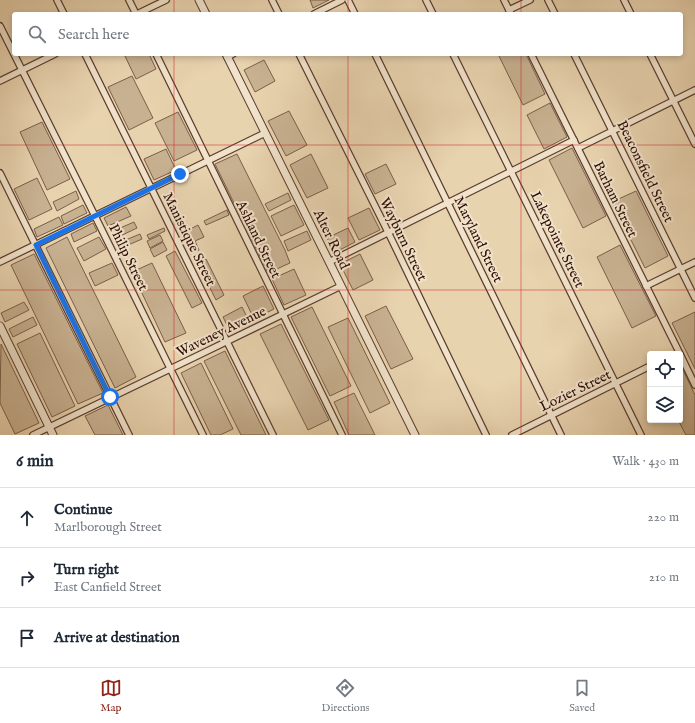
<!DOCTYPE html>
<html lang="en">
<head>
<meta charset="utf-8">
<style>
	:root { --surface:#fff; --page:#f2f2f3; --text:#1f2937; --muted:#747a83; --line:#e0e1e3; --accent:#8f2418 }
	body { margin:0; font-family:"IM FELL English",serif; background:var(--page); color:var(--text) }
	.controls { position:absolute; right:12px; bottom:12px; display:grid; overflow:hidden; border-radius:4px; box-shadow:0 2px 6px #0003 }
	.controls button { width:36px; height:36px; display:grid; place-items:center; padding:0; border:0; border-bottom:1px solid var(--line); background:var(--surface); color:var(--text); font:20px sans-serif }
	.stop { position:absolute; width:12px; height:12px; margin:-9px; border:3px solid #1a73e8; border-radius:50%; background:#fff }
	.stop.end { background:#1a73e8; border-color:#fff; box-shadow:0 1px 4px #0008 }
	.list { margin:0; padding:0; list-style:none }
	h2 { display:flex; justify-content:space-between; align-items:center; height:52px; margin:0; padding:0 16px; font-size:17px }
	h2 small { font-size:13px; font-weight:400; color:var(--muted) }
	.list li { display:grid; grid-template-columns:26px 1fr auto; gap:12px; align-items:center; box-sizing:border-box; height:60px; padding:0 16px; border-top:1px solid var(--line) }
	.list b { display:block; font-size:15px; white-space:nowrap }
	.list p { margin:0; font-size:13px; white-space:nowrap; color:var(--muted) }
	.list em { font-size:13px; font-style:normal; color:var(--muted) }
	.icon { flex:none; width:22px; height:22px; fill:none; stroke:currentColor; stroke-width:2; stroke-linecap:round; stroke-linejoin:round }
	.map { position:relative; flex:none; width:695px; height:435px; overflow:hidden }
	.search { position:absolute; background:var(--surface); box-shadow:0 2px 6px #0003; left:12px; right:12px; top:12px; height:44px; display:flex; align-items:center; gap:10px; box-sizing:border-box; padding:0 14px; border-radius:4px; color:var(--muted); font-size:15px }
	.sheet { height:232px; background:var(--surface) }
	nav { display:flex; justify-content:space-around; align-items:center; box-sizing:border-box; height:56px; border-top:1px solid var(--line); background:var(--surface); font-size:11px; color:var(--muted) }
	nav a { display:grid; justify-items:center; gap:2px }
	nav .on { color:var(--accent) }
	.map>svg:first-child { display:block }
</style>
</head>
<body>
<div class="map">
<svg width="695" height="435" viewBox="0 0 695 435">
	<rect width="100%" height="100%" fill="#e8d3af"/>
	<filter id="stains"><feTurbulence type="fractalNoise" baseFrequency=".005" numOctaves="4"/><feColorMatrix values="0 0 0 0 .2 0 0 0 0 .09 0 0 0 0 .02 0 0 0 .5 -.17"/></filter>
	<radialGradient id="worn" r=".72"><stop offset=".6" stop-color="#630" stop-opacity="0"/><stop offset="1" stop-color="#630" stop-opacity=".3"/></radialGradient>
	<!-- green -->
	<g fill="#c8b191" stroke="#7a5e49">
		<polygon points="310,0 329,0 313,8"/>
		<polygon points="124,54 149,54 156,69 136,79"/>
		<polygon points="498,54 526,54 545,94 523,105"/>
		<polygon points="264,60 275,81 255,92 244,70"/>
		<polygon points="132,76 153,118 129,130 108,87"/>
		<polygon points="550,103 567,137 544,149 527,115"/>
		<polygon points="289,111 307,145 286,156 268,121"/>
		<polygon points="178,112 197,150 174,161 155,123"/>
		<polygon points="42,122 70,179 47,190 20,132"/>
		<polygon points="572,148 606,216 583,228 549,160"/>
		<polygon points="166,149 176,170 154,180 144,159"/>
		<polygon points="237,154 285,250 290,263 268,273 215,164"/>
		<polygon points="311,154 328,188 307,198 290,165"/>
		<polygon points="386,164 396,184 375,194 365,174"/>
		<polygon points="37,178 52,209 29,220 14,189"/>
		<polygon points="76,191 79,199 57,211 53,202"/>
		<polygon points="636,191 668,256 645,268 612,202"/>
		<polygon points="288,193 291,200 269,211 265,204"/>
		<polygon points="83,205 87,213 64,224 61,216"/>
		<polygon points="294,205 304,225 281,236 271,216"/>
		<polygon points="126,207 131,216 108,226 104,218"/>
		<polygon points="369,208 380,230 359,240 348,218"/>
		<polygon points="227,210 229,215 206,225 204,221"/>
		<polygon points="59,217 63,225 37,237 34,229"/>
		<polygon points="134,222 137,228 114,239 111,232"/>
		<polygon points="93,223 97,231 74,242 71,234"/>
		<polygon points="198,225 204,237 195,241 199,250 192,253 183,233"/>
		<polygon points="164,228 165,231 149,239 147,235"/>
		<polygon points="348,228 355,242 334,253 327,238"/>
		<polygon points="307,231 311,240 288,251 284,241"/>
		<polygon points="140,234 142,239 119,249 116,244"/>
		<polygon points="160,235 163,241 150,248 147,241"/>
		<polygon points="67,237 136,377 115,388 46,248"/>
		<polygon points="99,237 106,249 84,261 77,248"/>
		<polygon points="163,242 167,250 154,257 150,249"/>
		<polygon points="620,245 656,316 632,328 597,257"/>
		<polygon points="175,251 202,303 192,308 166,256"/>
		<polygon points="34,254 103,393 78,404 11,265"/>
		<polygon points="360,254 373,280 353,290 340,264"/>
		<polygon points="206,259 224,295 216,300 198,264"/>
		<polygon points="112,263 118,275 95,286 89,273"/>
		<polygon points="152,263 186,333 165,342 132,272"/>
		<polygon points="294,269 306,295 284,305 272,279"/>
		<polygon points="263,286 274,309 254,319 243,296"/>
		<polygon points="24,302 29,310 5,322 1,313"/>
		<polygon points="386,306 413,359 391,369 365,316"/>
		<polygon points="242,307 249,321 230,331 223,317"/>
		<polygon points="312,307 351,386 330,396 291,317"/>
		<polygon points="695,312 695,369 672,323"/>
		<polygon points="33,317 37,325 13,337 9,329"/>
		<polygon points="348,318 390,403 370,413 328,327"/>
		<polygon points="281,324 329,420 308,430 260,334"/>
		<polygon points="40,333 75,406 52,417 17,344"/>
		<polygon points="1,344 39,423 15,434 0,403"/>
		<polygon points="225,351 266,435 241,435 204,361"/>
		<polygon points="201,363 233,429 220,435 211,435 181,373"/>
		<polygon points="682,368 695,395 695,435 686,435 678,420 680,420 680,369"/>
		<polygon points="354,393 375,435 349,435 334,402"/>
		<polygon points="108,405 123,435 95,435 85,416"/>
	</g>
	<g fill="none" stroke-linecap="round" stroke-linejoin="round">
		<defs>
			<g id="minor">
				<polyline points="57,0 64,14"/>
				<polyline points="129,0 136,14"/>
				<polyline points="272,0 279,14"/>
				<polyline points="348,0 355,14"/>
				<polyline points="426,0 433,14"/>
				<polyline points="504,0 511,14"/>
				<polyline points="548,0 555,14"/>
				<polyline points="624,0 631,14"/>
				<polyline points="509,10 530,0"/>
				<polyline points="137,14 166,0"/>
				<polyline points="314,14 342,0"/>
				<polyline points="0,26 95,216 203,435"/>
				<polyline points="85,54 273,435"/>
				<polyline points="156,54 342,435"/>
				<polyline points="299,54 388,232 486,435"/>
				<polyline points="375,54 561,435"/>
				<polyline points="453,54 641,435"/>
				<polyline points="531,54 680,354"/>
				<polyline points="574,54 695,298"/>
				<polyline points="650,54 695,144"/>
				<polyline points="227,57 233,54"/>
				<polyline points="0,81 55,54"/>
				<polyline points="578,148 695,90"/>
				<polyline points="0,173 129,435"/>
				<polyline points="0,262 265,133"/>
				<polyline points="329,262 574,140"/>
				<polyline points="646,286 695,262"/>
				<polyline points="680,354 695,385"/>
				<polyline points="33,435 199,355 341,286"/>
				<polyline points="512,435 650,366"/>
			</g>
			<g id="tertiary">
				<polyline points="199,0 206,14"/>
				<polyline points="226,54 415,435"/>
				<polyline points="0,326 53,435"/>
			</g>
		</defs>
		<!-- minor casing -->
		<use href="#minor" stroke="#5b3d2c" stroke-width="8"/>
		<!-- tertiary casing -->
		<use href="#tertiary" stroke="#5b3d2c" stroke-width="9"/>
		<!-- minor -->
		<use href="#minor" stroke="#f0e2cb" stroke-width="5.5"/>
		<!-- tertiary -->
		<use href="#tertiary" stroke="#f0e2cb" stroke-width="7"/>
	</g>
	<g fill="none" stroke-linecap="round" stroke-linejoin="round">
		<!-- route -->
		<polyline stroke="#1a73e8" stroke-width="5" points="110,397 36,245 180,174"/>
	</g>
	<!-- grid -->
	<path fill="none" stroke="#d62828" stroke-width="1" stroke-opacity="0.55" d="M174,0V14M348,0V14M521,0V14M174,54V435M348,54V435M521,54V435M0,145H695M0,290H695"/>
	<g text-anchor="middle" stroke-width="4" stroke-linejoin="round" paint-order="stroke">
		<!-- street labels -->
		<g font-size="14" fill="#2c0b01" stroke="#f0e2cb">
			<text transform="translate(646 171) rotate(64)" y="5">Beaconsfield Street</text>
			<text transform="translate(616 199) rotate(64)" y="5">Barham Street</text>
			<text transform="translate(190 239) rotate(64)" y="5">Manistique Street</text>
			<text transform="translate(259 239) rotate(64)" y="5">Ashland Street</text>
			<text transform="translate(332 239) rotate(64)" y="5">Alter Road</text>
			<text transform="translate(404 239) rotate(64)" y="5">Wayburn Street</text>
			<text transform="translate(479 239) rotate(64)" y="5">Maryland Street</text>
			<text transform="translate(558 239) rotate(64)" y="5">Lakepointe Street</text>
			<text transform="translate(129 257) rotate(64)" y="5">Philip Street</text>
			<text transform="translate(221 331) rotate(-26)" y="5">Waveney Avenue</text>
			<text transform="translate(575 390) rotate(-26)" y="5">Lozier Street</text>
		</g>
	</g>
	<rect width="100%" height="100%" filter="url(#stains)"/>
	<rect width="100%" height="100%" fill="url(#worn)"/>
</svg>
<div class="controls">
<button><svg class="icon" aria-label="locate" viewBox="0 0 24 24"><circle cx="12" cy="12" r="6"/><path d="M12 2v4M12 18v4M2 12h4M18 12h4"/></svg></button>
<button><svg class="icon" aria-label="layers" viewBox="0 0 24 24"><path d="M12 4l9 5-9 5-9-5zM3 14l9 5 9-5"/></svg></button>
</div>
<div class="stop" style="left:110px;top:397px"></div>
<div class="stop end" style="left:180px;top:174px"></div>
<div class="search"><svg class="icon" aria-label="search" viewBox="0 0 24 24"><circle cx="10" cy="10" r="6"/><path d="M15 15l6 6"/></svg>Search here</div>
</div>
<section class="sheet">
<h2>6 min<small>Walk · 430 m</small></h2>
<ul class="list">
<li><svg class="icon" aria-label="ahead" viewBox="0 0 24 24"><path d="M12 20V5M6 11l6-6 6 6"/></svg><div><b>Continue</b><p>Marlborough Street</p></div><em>220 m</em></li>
<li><svg class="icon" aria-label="right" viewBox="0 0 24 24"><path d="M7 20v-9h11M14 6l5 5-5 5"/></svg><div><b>Turn right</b><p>East Canfield Street</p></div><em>210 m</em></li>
<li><svg class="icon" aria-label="arrive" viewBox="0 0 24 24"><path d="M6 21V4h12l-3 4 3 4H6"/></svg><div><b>Arrive at destination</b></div></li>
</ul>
</section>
<nav>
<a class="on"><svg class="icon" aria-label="map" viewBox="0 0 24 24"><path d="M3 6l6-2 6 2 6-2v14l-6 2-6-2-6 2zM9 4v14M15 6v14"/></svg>Map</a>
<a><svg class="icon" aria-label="directions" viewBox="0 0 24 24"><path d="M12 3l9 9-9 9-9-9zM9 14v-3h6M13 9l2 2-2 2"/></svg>Directions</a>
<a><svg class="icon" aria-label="saved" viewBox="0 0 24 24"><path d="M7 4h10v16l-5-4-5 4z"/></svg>Saved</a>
</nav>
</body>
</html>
